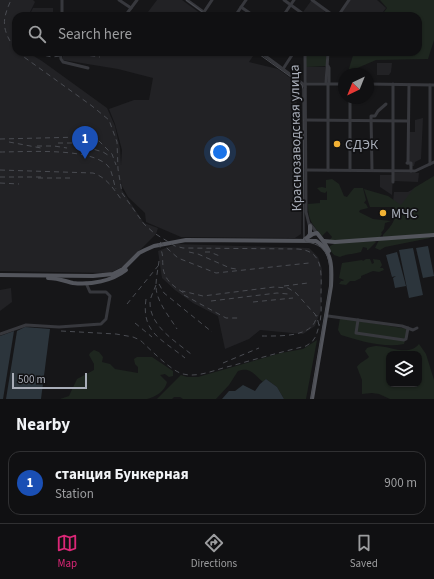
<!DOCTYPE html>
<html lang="en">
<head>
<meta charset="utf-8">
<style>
	:root { --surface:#101012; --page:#19191b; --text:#f1f3f6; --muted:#9c9d9f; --line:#303032; --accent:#db2777 }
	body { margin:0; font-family:"Source Sans 3",sans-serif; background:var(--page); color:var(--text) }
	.controls { position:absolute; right:12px; bottom:12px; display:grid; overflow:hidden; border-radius:8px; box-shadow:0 1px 3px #0004 }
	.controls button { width:36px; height:36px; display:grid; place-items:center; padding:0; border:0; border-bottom:1px solid var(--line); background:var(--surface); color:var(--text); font:20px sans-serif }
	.compass { position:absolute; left:338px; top:68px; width:36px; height:36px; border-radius:50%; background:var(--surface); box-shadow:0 1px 3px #0004; rotate:223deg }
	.scale { position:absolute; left:12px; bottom:10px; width:75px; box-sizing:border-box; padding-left:4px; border:2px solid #a8adb8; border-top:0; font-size:11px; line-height:14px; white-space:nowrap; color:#a8adb8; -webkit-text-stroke:3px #111113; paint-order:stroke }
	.you { position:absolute; left:220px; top:152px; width:14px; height:14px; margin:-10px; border:3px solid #fff; border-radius:50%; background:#1a73e8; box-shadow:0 0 0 6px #1a73e833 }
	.badge { display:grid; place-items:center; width:26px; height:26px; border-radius:50%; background:var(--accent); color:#fff; font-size:13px; font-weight:700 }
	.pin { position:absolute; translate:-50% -33px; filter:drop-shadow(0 1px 2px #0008) }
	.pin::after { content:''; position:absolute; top:21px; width:14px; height:12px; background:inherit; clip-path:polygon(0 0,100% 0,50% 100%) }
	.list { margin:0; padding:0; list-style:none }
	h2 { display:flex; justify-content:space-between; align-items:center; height:52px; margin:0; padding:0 16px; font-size:17px }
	h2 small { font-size:13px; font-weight:400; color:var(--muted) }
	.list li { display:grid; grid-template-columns:26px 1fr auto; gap:12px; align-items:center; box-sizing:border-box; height:64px; margin:0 8px 8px; padding:0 8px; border:1px solid var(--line); border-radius:12px }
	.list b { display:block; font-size:15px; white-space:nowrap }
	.list p { margin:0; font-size:13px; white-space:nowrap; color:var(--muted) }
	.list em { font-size:13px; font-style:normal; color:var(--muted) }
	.icon { flex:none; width:22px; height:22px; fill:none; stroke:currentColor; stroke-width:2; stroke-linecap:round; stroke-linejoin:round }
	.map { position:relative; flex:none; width:434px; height:399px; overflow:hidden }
	.search { position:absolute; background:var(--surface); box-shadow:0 1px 3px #0004; left:12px; right:12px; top:12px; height:44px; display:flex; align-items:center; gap:10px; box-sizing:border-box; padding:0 14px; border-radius:12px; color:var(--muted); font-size:15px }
	.sheet { height:124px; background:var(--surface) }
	nav { display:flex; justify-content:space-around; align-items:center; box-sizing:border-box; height:56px; border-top:1px solid var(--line); background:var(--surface); font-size:11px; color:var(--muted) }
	nav a { display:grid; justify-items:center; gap:2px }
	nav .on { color:var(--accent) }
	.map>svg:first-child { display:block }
</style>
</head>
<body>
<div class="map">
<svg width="434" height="399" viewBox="0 0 434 399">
	<rect width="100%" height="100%" fill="#161618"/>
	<!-- built -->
	<g fill="#222225">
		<polygon points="0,0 33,0 35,2 28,16 16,16 16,52 27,52 42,61 107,108 115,126 120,148 121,165 122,150 115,124 109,109 134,100 149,100 153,78 118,69 63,60 63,52 253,52 255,53 249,62 278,69 296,82 298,148 301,148 301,161 294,162 294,182 301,183 302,190 301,234 295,238 181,237 146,222 145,213 128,197 122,186 121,180 122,190 144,223 158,228 156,234 124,266 110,273 0,271"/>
		<polygon points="157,0 182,0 204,16 145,16"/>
		<polygon points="350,0 377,0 386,8 380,16 338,16"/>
		<polygon points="311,1 325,11 321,16 309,16 303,12"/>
		<polygon points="33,8 53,8 53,16 29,16"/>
		<polygon points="377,63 392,63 391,72 389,75 377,75"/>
		<polygon points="306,67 325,67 325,82 307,82"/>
		<polygon points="423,118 421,159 415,162 414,166 409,166 409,132 415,132 415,120"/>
		<polygon points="394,173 419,173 418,182 394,181"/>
		<polygon points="380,175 393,175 392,195 380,187"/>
		<polygon points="434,177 414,216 393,202 394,192 408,192"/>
		<polygon points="176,244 309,248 318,257 322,269 321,310 315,326 303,334 260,330 249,339 225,349 218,316 193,303 175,290 162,278 158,251"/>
		<polygon points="11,288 12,302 0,311 0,290"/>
	</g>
	<!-- green -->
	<g fill="#1e261f" fill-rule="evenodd">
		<polygon points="380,0 434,0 434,40 428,59 376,60 348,72 354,52 418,52 418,16 381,16 387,8"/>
		<polygon points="306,52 326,52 326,66 306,67"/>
		<path d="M434,176V234L383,237V235C390,227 399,219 393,207H370L364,189L388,196L401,205L414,188Z"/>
		<path d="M332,179L339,184L344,196L347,197L354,188H363L366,200L364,203L366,204L368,208L360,210L359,212L373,219L391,221L385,223L384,229L381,233L382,234L379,238L329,241L332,237L327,231L322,236C312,224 308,220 308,204L320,203V200H327V191L325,193L321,192L317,188L322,187L326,188V180Z"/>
		<polygon points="430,236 430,238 385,247 380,250 375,248 379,240"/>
		<path d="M374,241L376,242L368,250H367V248L363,247L361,252C355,254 345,254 340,257L334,255L329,249L330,246L336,243Z"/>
		<polygon points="366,259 370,259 372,264 374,263 373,259 380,260 382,265 380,268 383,268 384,270 379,272 373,271 361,276 361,278 355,281 350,281 346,285 339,284 341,281 343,281 344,280 339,278 342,263 362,260 363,261"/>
		<path d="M340,318L408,329L404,344C384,348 360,341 341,335L338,330Z"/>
		<path d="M317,340L306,399H284L277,387L266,379L263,382C253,374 251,367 238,371L229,385L216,399H183L180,397H174L172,399H157L181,375L187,377H198L281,353L303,349Z"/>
		<path d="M419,344L426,354L434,380V399H390L379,394L372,393L362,394V380L357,367C359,363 366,360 369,357L365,351L367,348C370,347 373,346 376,346C391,346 408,357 419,344ZM389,354H419V384H389Z"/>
		<path d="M94,350L99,352L103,357L102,362L110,364L115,369L138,373V367L135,364L134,359L137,357H152L173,371V376L169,377L165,374L160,375L167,382C165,391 156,397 147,399H60L69,396L77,379L94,370V364L89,355L90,353Z"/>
	</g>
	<!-- water -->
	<g fill="#2c353c">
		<polygon points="428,246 434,276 423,278 416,248"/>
		<polygon points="413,248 423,295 409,298 399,250"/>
		<polygon points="397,252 406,286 395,288 393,278 396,276 392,277 386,255"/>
		<polygon points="25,327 50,329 41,399 6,399 17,331"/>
		<polygon points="14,331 3,399 0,399 0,336"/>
		<polygon points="266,379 277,387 284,399 222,399 229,391 235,391 243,385 255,391 260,384"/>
	</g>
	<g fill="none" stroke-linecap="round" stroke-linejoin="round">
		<!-- minor -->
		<g stroke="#37383d" stroke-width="3">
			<polyline points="62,0 62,16"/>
			<polyline points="119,0 131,8"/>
			<polyline points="187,0 209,16"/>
			<polyline points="284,0 306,16"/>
			<polyline points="312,0 334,16"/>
			<polyline points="241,7 254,16"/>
			<polyline points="204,12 212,0"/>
			<polyline points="125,16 137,0"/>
			<polyline points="235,16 246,0"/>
			<polyline points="283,16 294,0"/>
			<polyline points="338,16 349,0"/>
			<polyline points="60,52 61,59 63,62 88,68"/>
			<polyline points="260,52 303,84 305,87"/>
			<polyline points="305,52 306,212 310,228"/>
			<polyline points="337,52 348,52"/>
			<polyline points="328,66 329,68 329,83"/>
			<polyline points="283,69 294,52"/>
			<polyline points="326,83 328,52"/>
			<polyline points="305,84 344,84"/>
			<polyline points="328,84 328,170"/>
			<polyline points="368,84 434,85"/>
			<polyline points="350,98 350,170"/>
			<polyline points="305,120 408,121"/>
			<polyline points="407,163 411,163 411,171"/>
			<polyline points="408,163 409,85"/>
			<polyline points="430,164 430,85"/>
			<polyline points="306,170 415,171 434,162"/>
			<polyline points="372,170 371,116 375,116 378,111 386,104"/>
			<polyline points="393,171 393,84"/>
			<polyline points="393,182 393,171"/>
			<polyline points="310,224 317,233"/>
			<polyline points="328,316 402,326 413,330 417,328"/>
			<polyline points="358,320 356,333 404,340 406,339 408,328"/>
			<polyline points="0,334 26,325 59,327 101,324 106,319 110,296 106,292 90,292 86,283"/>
		</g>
		<!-- major -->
		<g stroke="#53555c" stroke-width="4">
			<polyline points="308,237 310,234 310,226"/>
			<polyline points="305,239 313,234 317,233 324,242 329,251"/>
			<polyline points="324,241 335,242 434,235"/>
			<path d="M0,275L93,276L113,274L123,269L139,253L145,250L154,246L186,240L316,241C333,251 332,269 331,286L312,399"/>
			<path d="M48,278C57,278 65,281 73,283C91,285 112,281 126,270"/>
		</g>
		<!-- tram -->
		<g stroke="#4a4c52" stroke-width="1">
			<polyline points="186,0 208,16"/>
			<path d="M256,52L302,85L303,89L304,238L306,242C332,245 330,265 330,286L311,399"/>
		</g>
		<!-- rail -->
		<g stroke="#4a4c52" stroke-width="1" stroke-dasharray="5 4" stroke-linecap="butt">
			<path d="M10,41C1,25 4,16 11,0"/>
			<path d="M17,52L92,106L109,120L117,142L118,169L122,193L144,224L154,233L175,246L183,248L298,249C325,251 321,275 321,295C321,305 322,316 319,326"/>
			<polyline points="28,52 52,57 78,54 100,57"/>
			<polyline points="0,139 82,137 99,141 112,154 116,165"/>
			<polyline points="9,142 41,148"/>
			<polyline points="58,143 77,143 92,146"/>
			<polyline points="37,146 54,146 67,148"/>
			<polyline points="86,147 103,152 111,157"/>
			<path d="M0,152C25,152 91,147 108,166C113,172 113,182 116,189"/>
			<path d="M0,170L93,173C106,177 113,188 121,199"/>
			<polyline points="0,177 44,177"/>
			<polyline points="38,178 71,178"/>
			<polyline points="0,183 19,184"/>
			<polyline points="160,242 178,258 216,273 309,263"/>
			<path d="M158,243C164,255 162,255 163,267C164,281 176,288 187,295"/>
			<polyline points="189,252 198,254 230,268 236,269"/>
			<polyline points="205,252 210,252 222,257"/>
			<path d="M159,261C158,269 156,278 156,286C156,301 169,316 177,329"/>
			<polyline points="159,284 164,293 212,332"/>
			<path d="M156,285C154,291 150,297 150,303C150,326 175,341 191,354"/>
			<polyline points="284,286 308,283"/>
			<polyline points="184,295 226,318 240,318"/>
			<path d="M146,299C141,333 162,339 185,358"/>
			<polyline points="211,301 277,293 288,294"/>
			<polyline points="253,302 293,298"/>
			<polyline points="127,304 158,266"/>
			<polyline points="135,323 152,337"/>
			<path d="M61,331L116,334L133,337L140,340C150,349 171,371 183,374C199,378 216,369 231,366C256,359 281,352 306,346L312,342L316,336L319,326L318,321L315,314L311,310L296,293L288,288L274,287L203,296L182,291"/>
			<path d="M262,336C276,336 302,337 312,326C315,323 316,319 317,315"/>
			<polyline points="223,363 259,348"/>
		</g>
	</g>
	<!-- markers -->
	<g fill="#f2b134" stroke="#111113" stroke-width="1.5">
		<circle cx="337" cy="144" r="4"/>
		<circle cx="383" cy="213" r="4"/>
	</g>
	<g text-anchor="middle" stroke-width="3.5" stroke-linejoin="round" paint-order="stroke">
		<!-- street labels -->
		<g font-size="14" fill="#a8adb8" stroke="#111113">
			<text transform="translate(295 138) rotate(-91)" y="5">Краснозаводская улица</text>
		</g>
		<!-- poi labels -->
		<g font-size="14" fill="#a8adb8" stroke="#111113" text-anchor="start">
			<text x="345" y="149">СДЭК</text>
			<text x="391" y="218">МЧС</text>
		</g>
	</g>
</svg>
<div class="controls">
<button><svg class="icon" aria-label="layers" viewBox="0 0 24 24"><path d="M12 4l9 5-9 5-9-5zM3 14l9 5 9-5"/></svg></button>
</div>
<svg class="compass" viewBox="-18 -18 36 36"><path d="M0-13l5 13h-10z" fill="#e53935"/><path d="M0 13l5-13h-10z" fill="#9c9d9f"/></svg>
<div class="scale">500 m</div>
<div class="you"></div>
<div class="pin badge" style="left:85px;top:159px;background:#1a4fb4">1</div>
<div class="search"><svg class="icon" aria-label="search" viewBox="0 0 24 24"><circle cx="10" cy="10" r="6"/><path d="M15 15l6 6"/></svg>Search here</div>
</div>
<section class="sheet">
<h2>Nearby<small></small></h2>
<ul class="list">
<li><span class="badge" style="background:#1a4fb4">1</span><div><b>станция Бункерная</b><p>Station</p></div><em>900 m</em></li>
</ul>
</section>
<nav>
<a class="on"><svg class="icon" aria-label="map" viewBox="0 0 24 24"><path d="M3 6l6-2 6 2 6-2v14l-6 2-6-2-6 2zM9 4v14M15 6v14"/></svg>Map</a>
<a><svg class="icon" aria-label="directions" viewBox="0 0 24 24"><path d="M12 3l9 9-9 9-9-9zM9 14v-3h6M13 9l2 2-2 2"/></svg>Directions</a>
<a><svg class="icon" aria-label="saved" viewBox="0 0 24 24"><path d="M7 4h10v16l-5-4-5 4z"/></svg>Saved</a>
</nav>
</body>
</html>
